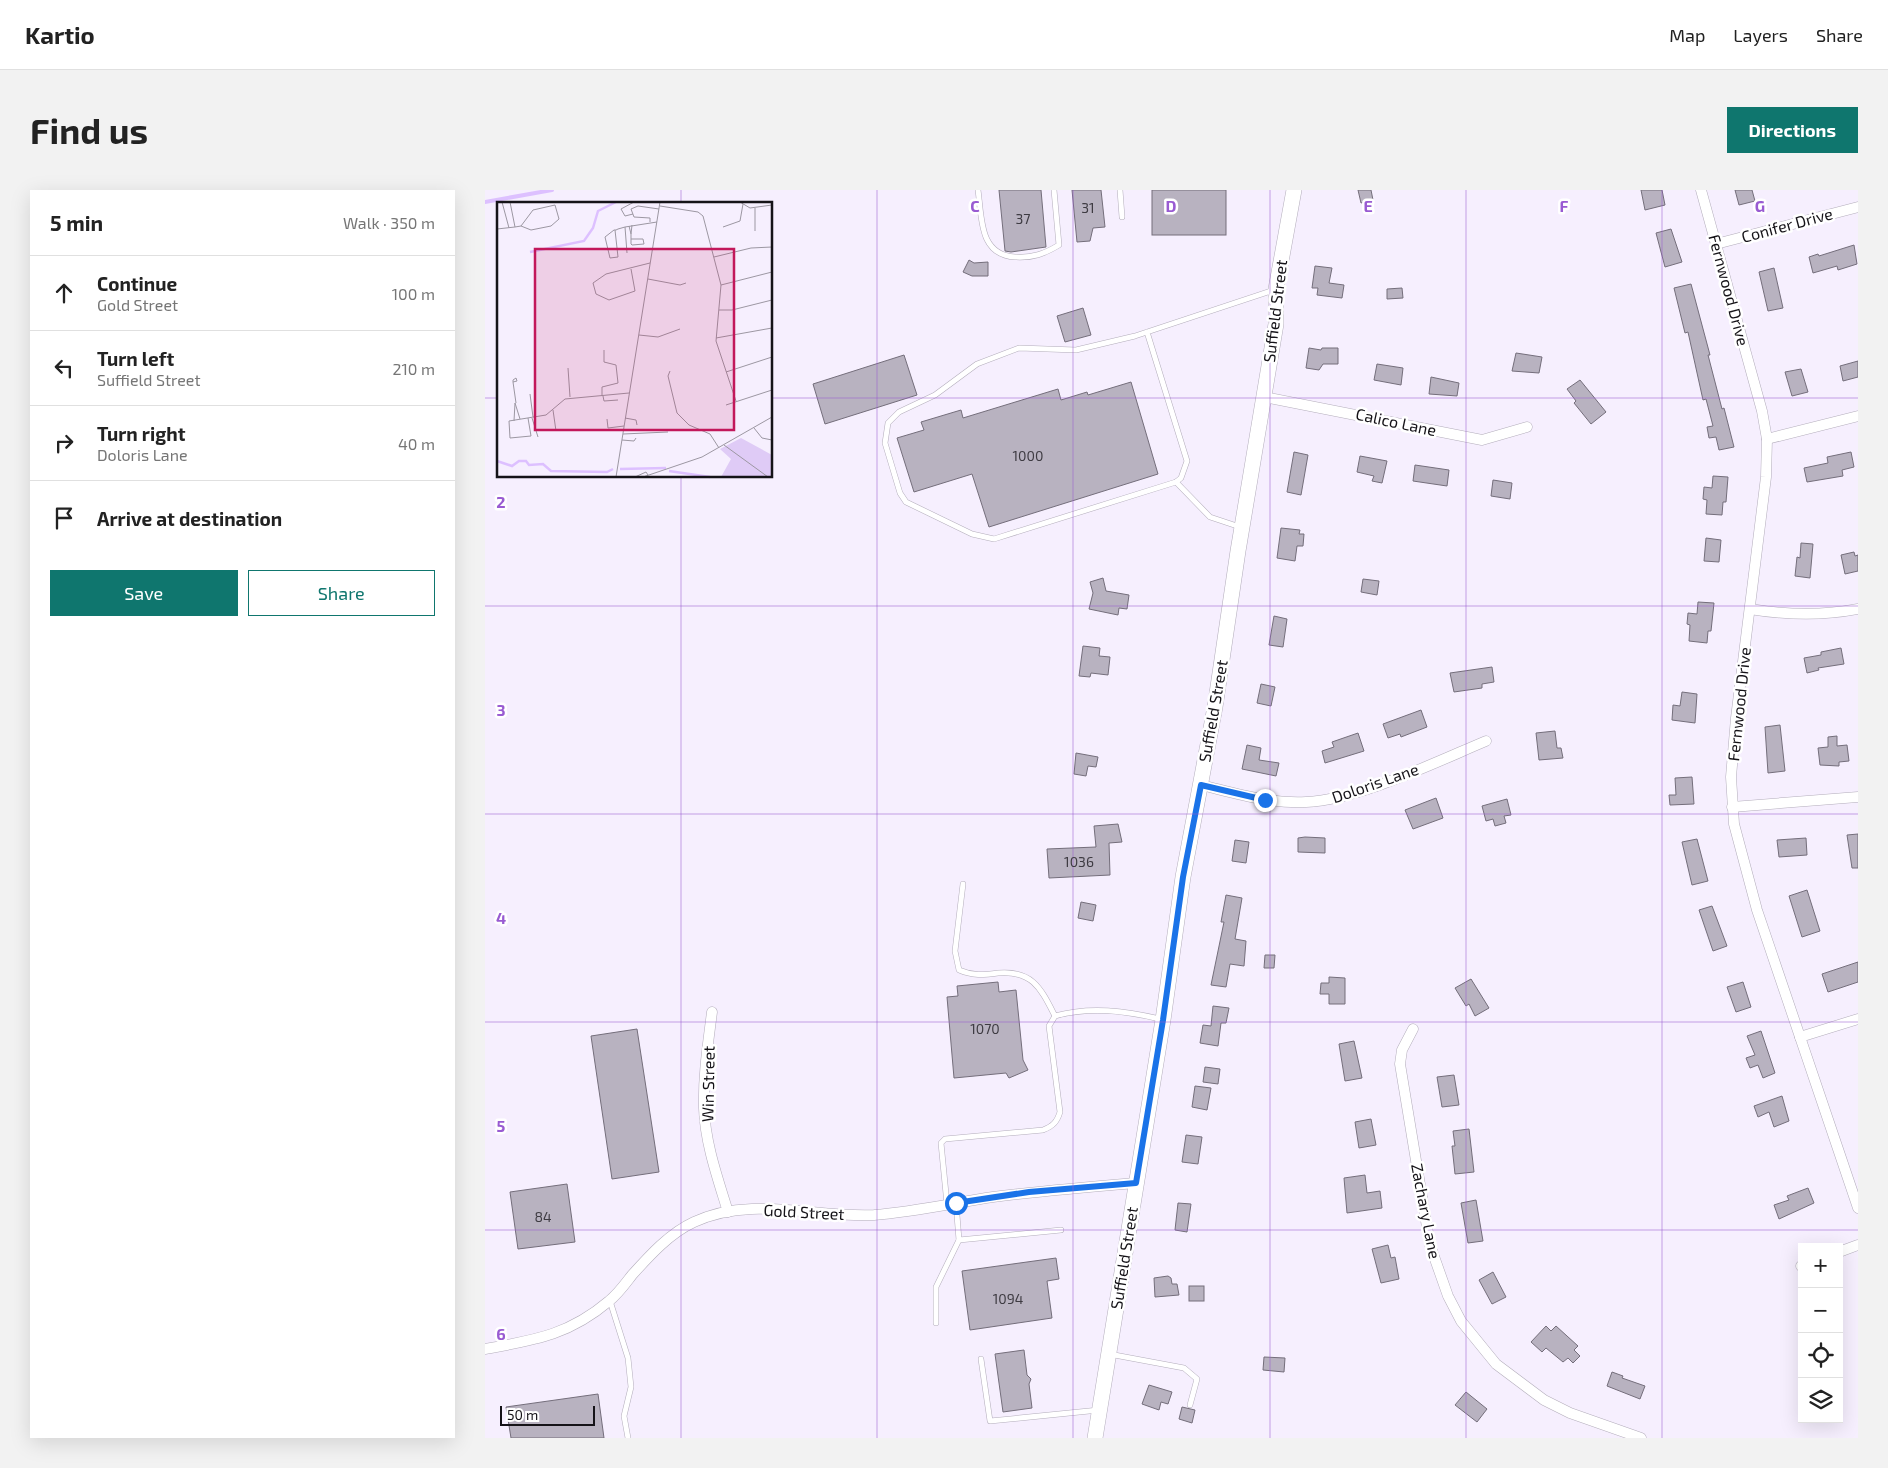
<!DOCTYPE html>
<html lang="en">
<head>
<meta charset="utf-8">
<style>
	:root { --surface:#fff; --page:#f2f2f2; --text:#222; --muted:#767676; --line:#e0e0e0; --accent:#0f766e }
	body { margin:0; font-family:"Exo 2",sans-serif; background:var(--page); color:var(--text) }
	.controls { position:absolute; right:15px; bottom:15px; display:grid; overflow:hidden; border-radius:0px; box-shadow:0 5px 20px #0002 }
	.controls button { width:45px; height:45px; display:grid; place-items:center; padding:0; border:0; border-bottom:1px solid var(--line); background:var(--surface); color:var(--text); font:25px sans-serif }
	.scale { position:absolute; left:15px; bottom:12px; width:95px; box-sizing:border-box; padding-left:5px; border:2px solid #151318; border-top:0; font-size:14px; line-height:18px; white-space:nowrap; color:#151318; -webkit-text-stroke:4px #fff; paint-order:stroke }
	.stop { position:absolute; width:15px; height:15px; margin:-11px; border:4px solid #1a73e8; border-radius:50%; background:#fff }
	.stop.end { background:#1a73e8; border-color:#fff; box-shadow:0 1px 5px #0008 }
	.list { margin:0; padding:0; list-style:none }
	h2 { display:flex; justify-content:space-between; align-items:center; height:65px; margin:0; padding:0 20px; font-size:21px }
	h2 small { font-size:16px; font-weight:400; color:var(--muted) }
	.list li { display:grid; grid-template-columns:32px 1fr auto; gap:15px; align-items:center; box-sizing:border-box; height:75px; padding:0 20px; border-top:1px solid var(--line) }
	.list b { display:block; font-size:19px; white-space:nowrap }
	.list p { margin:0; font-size:16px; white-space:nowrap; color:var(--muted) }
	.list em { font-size:16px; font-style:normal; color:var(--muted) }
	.actions { display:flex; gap:10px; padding:15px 20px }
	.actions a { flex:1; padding:11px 0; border:1px solid var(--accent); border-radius:0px; text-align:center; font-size:18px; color:var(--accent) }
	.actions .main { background:var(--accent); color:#fff }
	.icon { flex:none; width:28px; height:28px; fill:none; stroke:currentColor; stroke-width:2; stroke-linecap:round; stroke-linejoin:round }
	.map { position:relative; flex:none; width:1373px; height:1248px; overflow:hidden; border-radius:0px }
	header { display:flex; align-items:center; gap:30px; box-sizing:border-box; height:70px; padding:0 25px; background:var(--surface); border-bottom:1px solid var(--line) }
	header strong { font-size:24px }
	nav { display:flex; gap:28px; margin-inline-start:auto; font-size:18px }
	.intro { display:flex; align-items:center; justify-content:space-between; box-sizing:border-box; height:120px; padding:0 30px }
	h1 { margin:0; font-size:35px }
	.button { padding:12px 22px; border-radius:0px; background:var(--accent); color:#fff; font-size:18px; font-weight:700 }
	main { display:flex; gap:30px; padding:0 30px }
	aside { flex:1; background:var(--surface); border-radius:0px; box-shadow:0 5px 20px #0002 }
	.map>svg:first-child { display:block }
</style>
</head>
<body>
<header>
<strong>Kartio</strong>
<nav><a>Map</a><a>Layers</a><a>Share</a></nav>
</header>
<div class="intro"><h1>Find us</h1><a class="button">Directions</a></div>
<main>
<aside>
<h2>5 min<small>Walk · 350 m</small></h2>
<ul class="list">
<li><svg class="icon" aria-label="ahead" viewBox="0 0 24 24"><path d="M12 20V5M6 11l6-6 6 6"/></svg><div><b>Continue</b><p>Gold Street</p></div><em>100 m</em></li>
<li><svg class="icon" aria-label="left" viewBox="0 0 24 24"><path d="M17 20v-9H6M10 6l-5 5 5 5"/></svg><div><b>Turn left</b><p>Suffield Street</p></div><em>210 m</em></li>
<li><svg class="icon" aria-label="right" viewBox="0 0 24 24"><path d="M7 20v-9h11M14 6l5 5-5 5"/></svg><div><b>Turn right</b><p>Doloris Lane</p></div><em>40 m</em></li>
<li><svg class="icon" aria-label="arrive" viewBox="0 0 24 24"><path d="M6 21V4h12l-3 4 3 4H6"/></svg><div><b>Arrive at destination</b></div></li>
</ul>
<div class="actions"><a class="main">Save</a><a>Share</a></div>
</aside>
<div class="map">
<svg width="1373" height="1248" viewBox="0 0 1373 1248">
	<rect width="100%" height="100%" fill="#f6effe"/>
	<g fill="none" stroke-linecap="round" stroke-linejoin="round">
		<!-- stream -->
		<polyline stroke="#ddc0ff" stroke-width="4" points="0,12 67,0"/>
	</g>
	<!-- building -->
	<g fill="#b8b2c0" stroke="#746e7b">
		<polygon points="514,0 556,0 561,57 526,62 520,61"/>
		<polygon points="587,0 616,0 620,37 608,38 605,51 592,52"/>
		<rect x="667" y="0" width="74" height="45"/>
		<polygon points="873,0 886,0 888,10 876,13"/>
		<polygon points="1156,0 1177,0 1180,15 1160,20"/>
		<polygon points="1250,0 1267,0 1270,11 1254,15"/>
		<polygon points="1186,39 1197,72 1180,77 1171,43"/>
		<polygon points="1369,55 1372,74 1353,80 1352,76 1328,83 1324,67 1333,64 1334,66"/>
		<polygon points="484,70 489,73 503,72 503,86 487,86 478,82"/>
		<polygon points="830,76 847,78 844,93 859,95 857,108 832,105 833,98 827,98"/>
		<polygon points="1289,78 1298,118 1283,121 1274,82"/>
		<polygon points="1206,94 1225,165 1223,165 1237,219 1239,218 1249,257 1234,260 1231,247 1224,248 1222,237 1228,236 1221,209 1218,210 1203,142 1200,143 1189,98"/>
		<polygon points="917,98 918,108 902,109 902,99"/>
		<polygon points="598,118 606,145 580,152 572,126"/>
		<polygon points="824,158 836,160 837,158 853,158 853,174 838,174 834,180 821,178"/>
		<polygon points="1031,163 1057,167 1054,183 1027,181"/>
		<polygon points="419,165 432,205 340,234 328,194"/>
		<polygon points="1373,171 1373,187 1358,191 1355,176"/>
		<polygon points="892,174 918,178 916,195 889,190"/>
		<polygon points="1316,179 1323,202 1307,206 1300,182"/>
		<polygon points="946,187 974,193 972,206 944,204"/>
		<polygon points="1095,190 1121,222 1106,234 1089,213 1091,211 1082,199"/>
		<polygon points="646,192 673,284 504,337 487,284 429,302 412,248 439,240 436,232 476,220 478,228 573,199 576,210 602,202 603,205"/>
		<polygon points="809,262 823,265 816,305 802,302"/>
		<polygon points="1366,262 1369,277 1357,280 1358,286 1322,292 1319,278 1343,273 1342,267"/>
		<polygon points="875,266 902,271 897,293 887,291 889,286 872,282"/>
		<polygon points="930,275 964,280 962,296 928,291"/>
		<polygon points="1228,286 1243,287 1241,312 1238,312 1237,325 1221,324 1222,310 1218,309 1219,297 1227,298"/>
		<polygon points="1008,290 1027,293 1025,309 1006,306"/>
		<polygon points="796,338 815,340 814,344 819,344 818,356 812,356 810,371 792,368"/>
		<polygon points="1221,348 1236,350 1234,372 1219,371"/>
		<polygon points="1316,353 1328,354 1325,388 1310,386 1312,367 1315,368"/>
		<polygon points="1369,362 1370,366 1373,365 1373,381 1360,384 1356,365"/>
		<polygon points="618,388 621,401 644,405 642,419 634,418 633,425 604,419 608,403 605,392"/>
		<polygon points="878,389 894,391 892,405 876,402"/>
		<polygon points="1213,412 1229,413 1226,441 1223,441 1222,453 1204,451 1205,435 1202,434 1203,423 1212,424"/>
		<polygon points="789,426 802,429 798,457 784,455"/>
		<polygon points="598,456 615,458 614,466 625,467 623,485 606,483 605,487 594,486"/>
		<polygon points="1356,458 1359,474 1333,478 1334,480 1322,483 1319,468 1336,465 1336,462"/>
		<polygon points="1007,477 1009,492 997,494 997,498 969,502 965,483"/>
		<polygon points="776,494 790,497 786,516 772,513"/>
		<polygon points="1197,502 1212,504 1210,533 1187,530 1188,515 1195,516"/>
		<polygon points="936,520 942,537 916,547 915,544 903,548 898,534"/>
		<polygon points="1295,535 1300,581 1283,583 1280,537"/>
		<polygon points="1070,541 1072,558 1076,558 1078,568 1054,570 1051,543"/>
		<polygon points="873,543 879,561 840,573 837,561 849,557 847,552"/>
		<polygon points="1352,546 1352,556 1362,555 1364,571 1354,572 1354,576 1335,575 1333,558 1343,557 1343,547"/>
		<polygon points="762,555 776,558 774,570 794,573 791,586 757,579"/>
		<polygon points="591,563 613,567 611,577 603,576 601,586 589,584"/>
		<polygon points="1207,587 1209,614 1185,615 1184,605 1191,605 1190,588"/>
		<polygon points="951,608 958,628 928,639 920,620"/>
		<polygon points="1022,609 1026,625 1019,626 1021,633 1010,636 1008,629 1001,631 997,616"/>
		<polygon points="633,634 637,652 624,653 625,685 564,688 562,659 611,657 609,636"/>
		<polygon points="1373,644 1373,678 1367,678 1362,645"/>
		<polygon points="820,647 840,648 840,663 813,662 813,648"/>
		<polygon points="1321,648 1322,665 1294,667 1292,650"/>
		<polygon points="1212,649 1223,691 1207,695 1197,652"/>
		<polygon points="750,650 764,652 761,673 747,671"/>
		<polygon points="1322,700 1335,741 1317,747 1304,706"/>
		<polygon points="741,705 757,708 750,749 761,751 759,776 745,774 741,797 726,795 739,732 736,732"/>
		<polygon points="596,712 611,715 608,731 593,728"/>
		<polygon points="1227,716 1242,756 1228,761 1214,720"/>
		<polygon points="780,765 790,765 789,778 779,778"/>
		<polygon points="1373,772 1373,792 1343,802 1337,784"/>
		<polygon points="844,787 860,788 860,814 844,814 844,804 835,804 836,793 844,793"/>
		<polygon points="986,789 1004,818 990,826 984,814 981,816 970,798"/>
		<polygon points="513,792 514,802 531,800 538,870 543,880 524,888 521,883 469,888 462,807 473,806 472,796"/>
		<polygon points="1258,792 1266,817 1251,822 1242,797"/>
		<polygon points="728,816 744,818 741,833 736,833 733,856 715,853 718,835 726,836"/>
		<polygon points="152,839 174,982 127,989 106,846"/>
		<polygon points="1276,841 1290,883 1278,888 1273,875 1265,878 1261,868 1270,865 1262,846"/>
		<polygon points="869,851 877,888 860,891 854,854"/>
		<polygon points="720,877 735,879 733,894 718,892"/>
		<polygon points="969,885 974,915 957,917 952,887"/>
		<polygon points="710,896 726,898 722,920 707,917"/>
		<polygon points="1297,906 1304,931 1289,937 1284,922 1273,927 1269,916"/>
		<polygon points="886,929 891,955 874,958 870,932"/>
		<polygon points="984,939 989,982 970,984 967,956 970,956 968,941"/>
		<polygon points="701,945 717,947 713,974 697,972"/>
		<polygon points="880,985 882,1003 895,1001 897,1018 862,1023 859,988"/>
		<polygon points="82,994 90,1052 33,1059 25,1002"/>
		<polygon points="1323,998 1329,1013 1294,1029 1289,1015 1304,1010 1302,1006"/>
		<polygon points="991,1010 998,1051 983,1053 976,1013"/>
		<polygon points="693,1013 706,1014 702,1042 690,1040"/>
		<polygon points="903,1055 906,1068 910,1067 914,1089 896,1093 887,1059"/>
		<polygon points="571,1068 574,1089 562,1091 567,1128 485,1140 477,1081"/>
		<polygon points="1008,1082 1021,1107 1007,1114 994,1090"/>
		<polygon points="683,1086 686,1088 687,1094 692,1094 694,1105 670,1107 669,1088"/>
		<rect x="704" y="1096" width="15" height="15"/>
		<polygon points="1061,1136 1066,1141 1071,1136 1093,1156 1089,1160 1095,1166 1088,1173 1083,1168 1078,1172 1061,1158 1057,1162 1046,1152"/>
		<polygon points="539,1160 542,1185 546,1189 544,1194 547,1218 518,1222 510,1164"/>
		<polygon points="779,1167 800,1168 799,1182 778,1180"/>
		<polygon points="1127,1182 1138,1186 1137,1188 1160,1196 1155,1209 1122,1196"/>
		<polygon points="664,1195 687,1202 683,1214 676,1212 674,1220 657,1214"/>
		<polygon points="981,1202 1002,1219 992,1232 970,1215"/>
		<polygon points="113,1204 119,1248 26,1248 21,1217"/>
		<polygon points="697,1217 710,1220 707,1233 694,1229"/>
	</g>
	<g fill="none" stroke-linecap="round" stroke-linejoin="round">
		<defs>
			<g id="lane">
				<path d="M493,0C497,28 494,65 530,67C548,68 559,64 574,55L569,0"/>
				<polyline points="635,0 637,27"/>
				<polyline points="662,142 702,271 696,288 691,292 509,349 487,344 421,312 415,303 400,253 403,233 414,222 450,205 492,174 534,158 591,160 650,146 789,100"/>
				<polyline points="691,292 725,327 755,337"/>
				<path d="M478,694L470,761L474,780C488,786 498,785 513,783C548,780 556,799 570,826"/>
				<polyline points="471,1013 474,1050 576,1040"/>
				<path d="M462,1014L456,953L460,949L558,940C568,936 572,932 575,922L564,836L570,826C605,816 641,821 675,829"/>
				<polyline points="125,1111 143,1168 146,1197 139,1226 143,1248"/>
				<polyline points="451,1133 451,1097 474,1050"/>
				<polyline points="624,1164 699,1178 712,1189 705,1215"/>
				<polyline points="496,1169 505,1231 614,1220"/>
			</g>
			<g id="street">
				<polyline points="1216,0 1277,221 1282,249 1281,287 1251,528 1246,587 1249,634 1272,720 1373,1018"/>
				<polyline points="1231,54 1373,17"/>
				<polyline points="779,207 997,250 1042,237"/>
				<polyline points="1282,249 1373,226"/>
				<path d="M1265,419C1301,425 1337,426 1373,419"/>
				<path d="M716,595C750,603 785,614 821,612C873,610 951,572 1001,551"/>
				<polyline points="1247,617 1373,607"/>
				<path d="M227,822C223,854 218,886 219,918C220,953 233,989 243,1022"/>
				<polyline points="928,839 917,860 915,874 945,1055 963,1106 976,1131 1011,1174 1059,1210 1085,1223 1156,1248"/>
				<polyline points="1315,847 1373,829"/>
				<polyline points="1354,1062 1373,1055"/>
				<polyline points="1316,1076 1317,1076"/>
				<path d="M0,1159C50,1150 84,1145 124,1111C133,1104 140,1094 147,1085C165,1065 185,1043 209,1032C266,1005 329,1028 389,1025C428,1022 469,1013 508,1007C555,1001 603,997 651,993"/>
			</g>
			<polyline id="secondary" points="610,1248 678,830 698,687 730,517 753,361 791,134 791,99 809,0"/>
		</defs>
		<!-- lane casing -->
		<use href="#lane" stroke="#b3adbb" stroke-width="6"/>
		<!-- street casing -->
		<use href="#street" stroke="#b3adbb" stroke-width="11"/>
		<!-- secondary casing -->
		<use href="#secondary" stroke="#b3adbb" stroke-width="16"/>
		<!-- lane -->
		<use href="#lane" stroke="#fff" stroke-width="5"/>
		<!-- street -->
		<use href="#street" stroke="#fff" stroke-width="10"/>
		<!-- secondary -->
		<use href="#secondary" stroke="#fff" stroke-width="15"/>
	</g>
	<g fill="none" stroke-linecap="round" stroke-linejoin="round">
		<!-- route -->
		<polyline stroke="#1a73e8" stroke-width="6" points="471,1013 544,1002 651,993 678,830 698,687 716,595 780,610"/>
	</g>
	<!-- grid -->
	<path fill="none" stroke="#995bd2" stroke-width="1" stroke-opacity="0.55" d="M196,0V14M392,0V1248M588,0V1248M785,0V1248M981,0V1248M1177,0V1248M0,208H14M286,208H1373M196,286V1248M0,416H1373M0,624H1373M0,832H1373M0,1040H1373"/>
	<g text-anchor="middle" stroke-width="5" stroke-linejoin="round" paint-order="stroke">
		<!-- number labels -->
		<g font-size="14" fill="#3e3b42">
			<text x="603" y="23">31</text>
			<text x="538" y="34">37</text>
			<text x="543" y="271">1000</text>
			<text x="594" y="677">1036</text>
			<text x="500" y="844">1070</text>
			<text x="58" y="1032">84</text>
			<text x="523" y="1114">1094</text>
		</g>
		<!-- street labels -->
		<g font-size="16" fill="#151318" stroke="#fff">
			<text transform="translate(1302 35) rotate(-15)" y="6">Conifer Drive</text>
			<text transform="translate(1244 100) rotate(75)" y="6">Fernwood Drive</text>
			<text transform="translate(790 121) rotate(-83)" y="6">Suffield Street</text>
			<text transform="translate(911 232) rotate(12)" y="6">Calico Lane</text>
			<text transform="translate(1254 514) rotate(-84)" y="6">Fernwood Drive</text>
			<text transform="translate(728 521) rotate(-80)" y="6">Suffield Street</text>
			<text transform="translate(890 593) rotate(-19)" y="6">Doloris Lane</text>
			<text transform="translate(223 894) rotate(-89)" y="6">Win Street</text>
			<text transform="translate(941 1021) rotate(79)" y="6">Zachary Lane</text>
			<text transform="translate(319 1022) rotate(3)" y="6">Gold Street</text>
			<text transform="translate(639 1068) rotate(-81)" y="6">Suffield Street</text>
		</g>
	</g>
	<!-- overview -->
	<g transform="translate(12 12)">
		<rect width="275" height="275" fill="#f6effe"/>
		<path d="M244,236L275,253V275H224L234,257L223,247Z" fill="#dfcbf6"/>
		<path fill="none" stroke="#ddc0ff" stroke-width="2.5" d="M33,50L87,39L96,26L101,9L119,0M0,259L15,264L22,259H29L32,263L46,262L54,269L110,270L116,267M123,267L169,266M172,269L213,275"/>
		<path fill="none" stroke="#9c97a2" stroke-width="1" d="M5,0L12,26M243,0L253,6L275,3M163,4L201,10L206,14L224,83L219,139L239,199M258,6V29M136,12L128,14L124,7L137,0M153,20V16L137,15L134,7L141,4L162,7M132,24L134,32L135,23M18,25L24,24L36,8L58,3L62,17L54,24L34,28L24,24M128,25L130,51M226,25L243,19L246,2M0,27L18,25L13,0M118,28L121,55L113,56L108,35L117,28H119L121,27L128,25L160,20M134,32V42L135,43L147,42L146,37H134M217,55L254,46L275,45M134,67L138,89L112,98L99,92L96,81L109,72L153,61M151,77L183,83L189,81M224,83L275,70M222,108H235L275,98M142,133L161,135L183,127M219,136L275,126M71,166L73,195M173,169L171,174L180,211L192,223L213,232L222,246M229,170L275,155M16,180L20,179L19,176L16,178V180L19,201M33,192L36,215M105,194V185L121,181L119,163L107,160V148M106,194L107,199L121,198M229,203L275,188M56,208L59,229M31,216L34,234L13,236L12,219L49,213L68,197L132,191M35,216L41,235M128,216L139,218L140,223M110,217L111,226L127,224M17,219L18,201L23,217M257,226L265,236L275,238M126,232L171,230M125,238L137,239L139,236M227,243L271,275M119,275L163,0M138,275L149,270L151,273M146,275L205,255L275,215"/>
		<path fill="#c2185b" fill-opacity="0.15" stroke="#c2185b" stroke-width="2.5" d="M38,47H237V228H38Z"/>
		<rect width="275" height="275" fill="none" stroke="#151318" stroke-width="2.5"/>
	</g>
	<g font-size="16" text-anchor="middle" font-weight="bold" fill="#995bd2" stroke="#fff" stroke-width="5" stroke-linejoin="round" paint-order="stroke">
		<text x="490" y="22">C</text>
		<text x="686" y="22">D</text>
		<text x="883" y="22">E</text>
		<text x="1079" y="22">F</text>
		<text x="1275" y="22">G</text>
		<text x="16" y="318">2</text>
		<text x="16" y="526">3</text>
		<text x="16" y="734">4</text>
		<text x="16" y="942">5</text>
		<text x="16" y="1150">6</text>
	</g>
</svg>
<div class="controls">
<button>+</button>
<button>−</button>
<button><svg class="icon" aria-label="locate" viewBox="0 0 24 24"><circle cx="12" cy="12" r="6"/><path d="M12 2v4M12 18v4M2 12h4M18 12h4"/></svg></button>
<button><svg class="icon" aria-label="layers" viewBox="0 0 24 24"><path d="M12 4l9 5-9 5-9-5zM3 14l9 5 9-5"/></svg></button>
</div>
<div class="scale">50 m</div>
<div class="stop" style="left:471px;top:1013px"></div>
<div class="stop end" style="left:780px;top:610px"></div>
</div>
</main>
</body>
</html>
